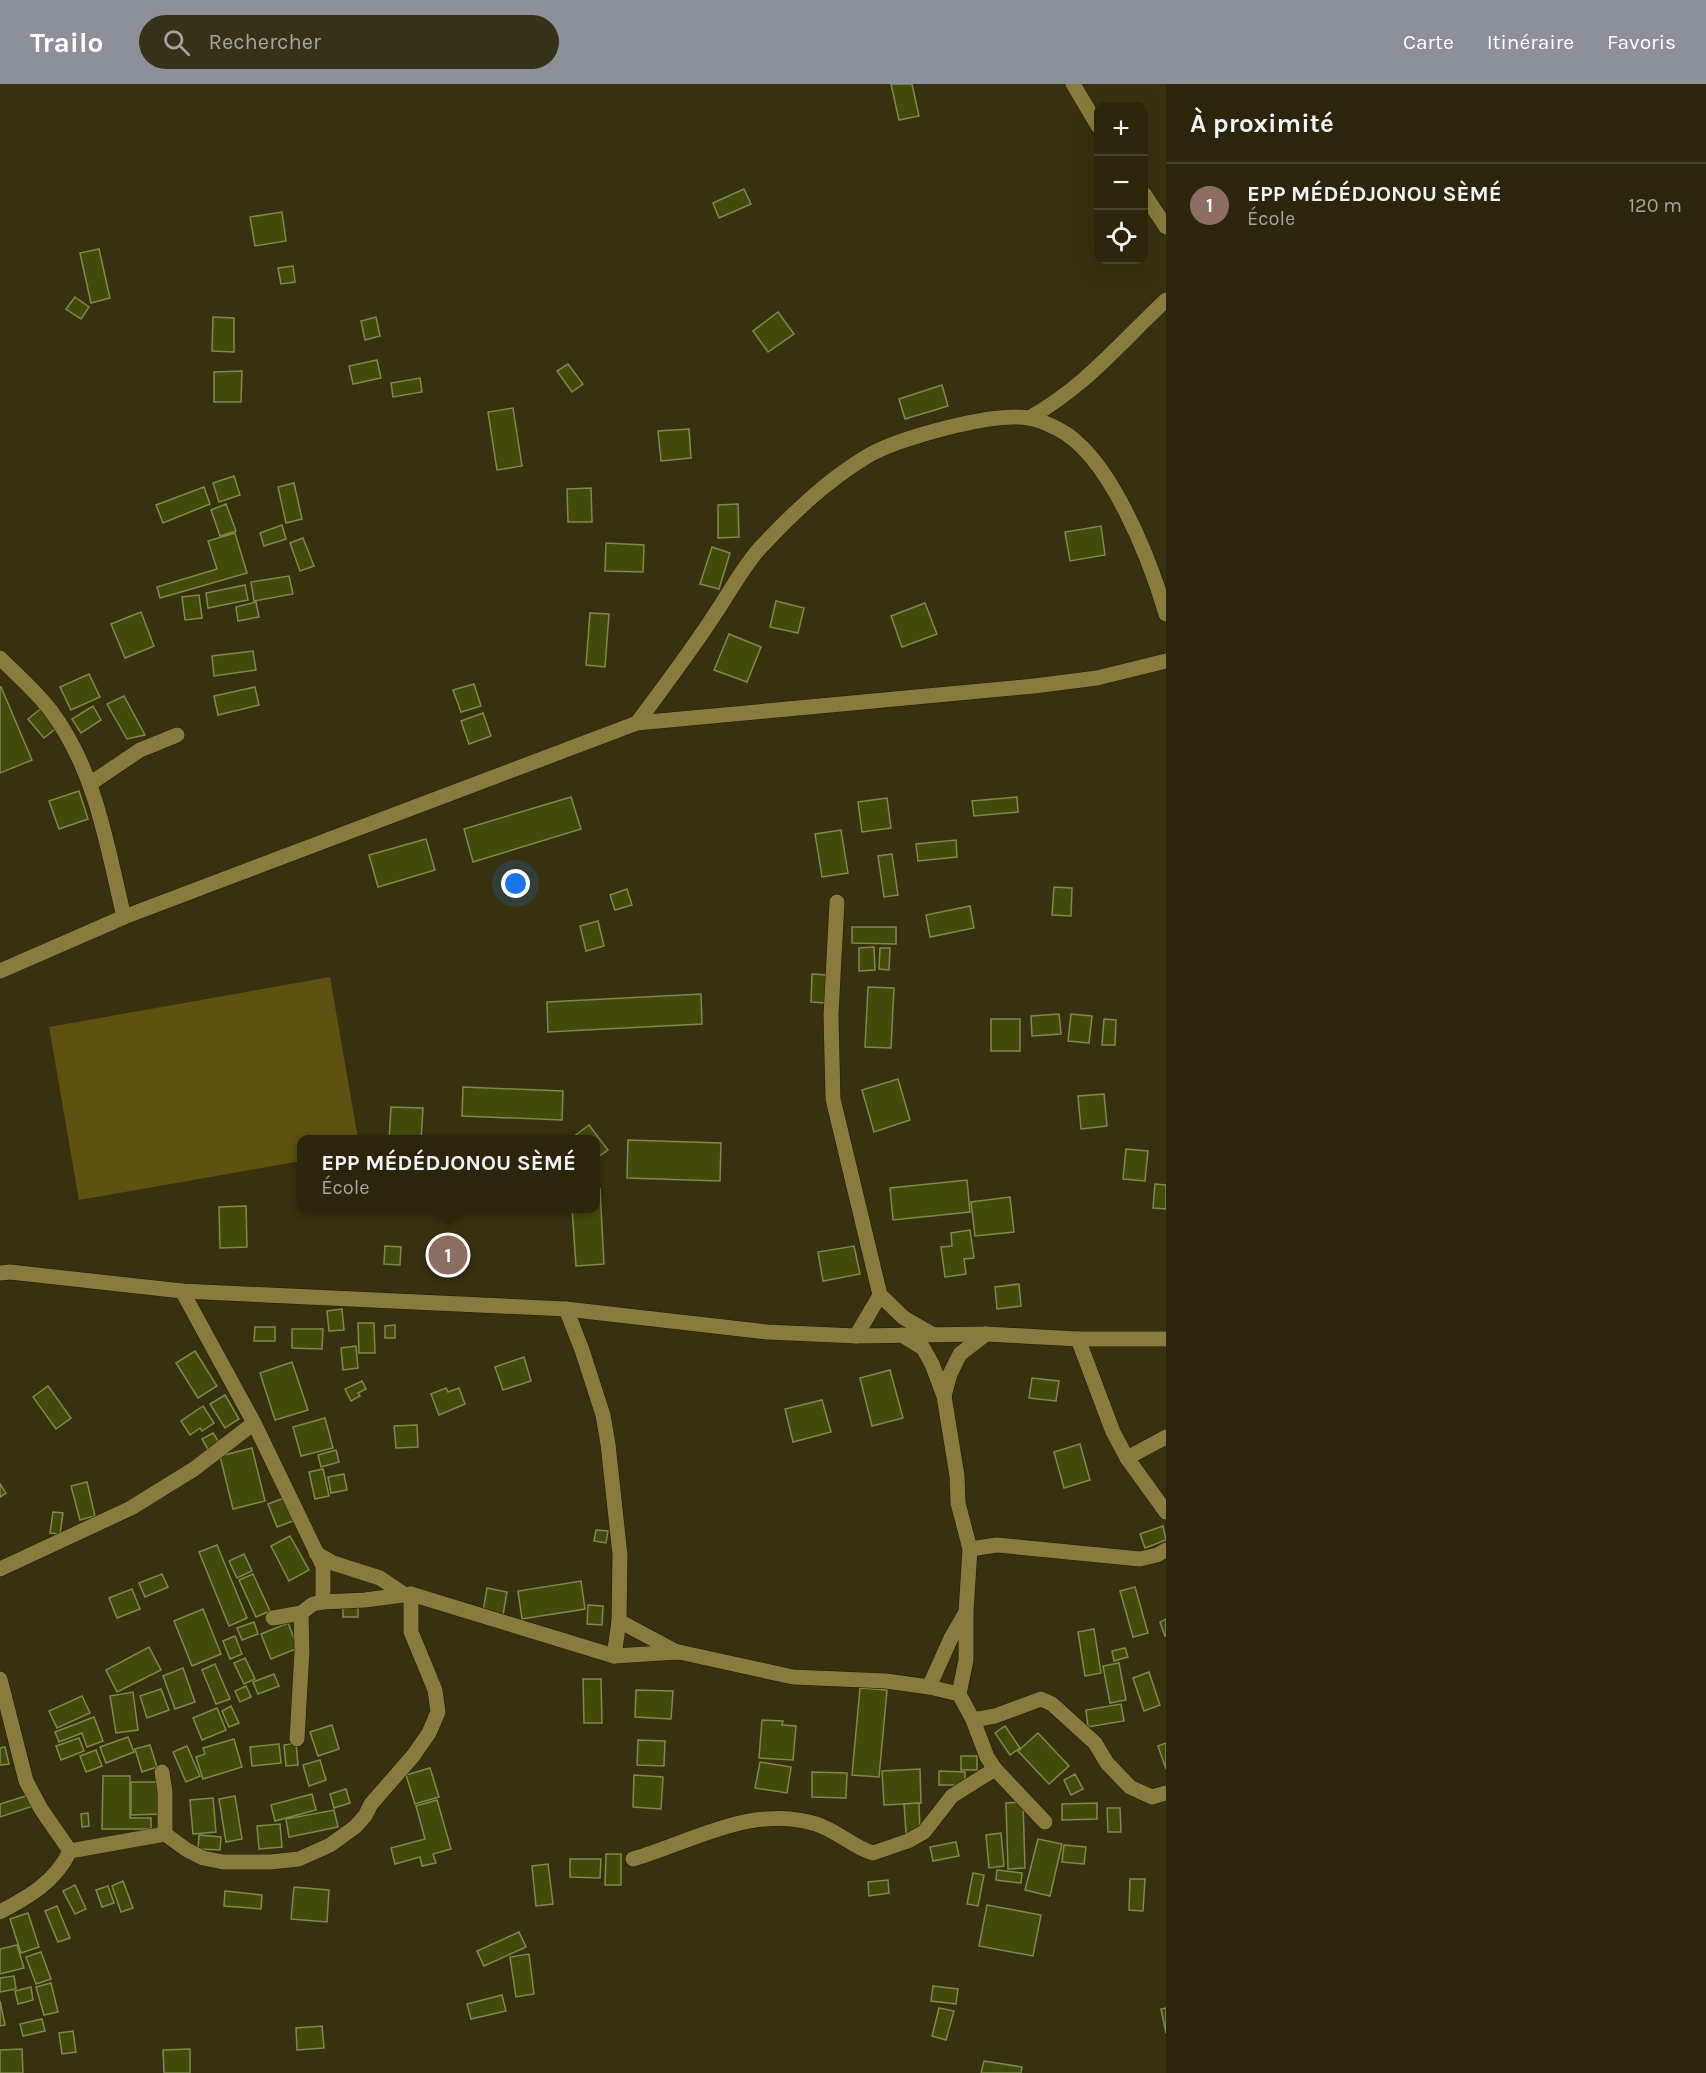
<!DOCTYPE html>
<html lang="fr">
<head>
<meta charset="utf-8">
<style>
	:root { --surface:#2a250b; --page:#363119; --text:#f1f3f6; --muted:#a5a59d; --line:#46422c; --accent:#8c9099 }
	body { margin:0; font-family:Karla,sans-serif; background:var(--page); color:var(--text) }
	.controls { position:absolute; right:18px; top:18px; display:grid; overflow:hidden; border-radius:12px; box-shadow:0 6px 24px #0002 }
	.controls button { width:54px; height:54px; display:grid; place-items:center; padding:0; border:0; border-bottom:2px solid var(--line); background:var(--surface); color:var(--text); font:30px sans-serif }
	.you { position:absolute; left:516px; top:800px; width:21px; height:21px; margin:-15px; border:4px solid #fff; border-radius:50%; background:#1a73e8; box-shadow:0 0 0 9px #1a73e833 }
	.badge { display:grid; place-items:center; width:39px; height:39px; border-radius:50%; background:var(--accent); color:#fff; font-size:20px; font-weight:700 }
	.pin { position:absolute; translate:-50% -50%; border:3px solid #fff; box-shadow:0 2px 6px #0006 }
	.popup { position:absolute; left:297px; top:1051px; width:303px; height:78px; box-sizing:border-box; display:grid; place-content:center; border-radius:12px; background:var(--surface); filter:drop-shadow(0 2px 4px #0005); font-size:20px; white-space:nowrap; color:var(--muted) }
	.popup b { font-size:22px; color:var(--text) }
	.popup::after { content:''; position:absolute; left:50%; top:100%; margin-left:-12px; border:12px solid transparent; border-top-color:var(--surface) }
	.list { margin:0; padding:0; list-style:none }
	h2 { display:flex; justify-content:space-between; align-items:center; height:78px; margin:0; padding:0 24px; font-size:26px }
	h2 small { font-size:20px; font-weight:400; color:var(--muted) }
	.list li { display:grid; grid-template-columns:39px 1fr auto; gap:18px; align-items:center; box-sizing:border-box; height:84px; padding:0 24px; border-top:2px solid var(--line) }
	.list b { display:block; font-size:22px; white-space:nowrap }
	.list p { margin:0; font-size:20px; white-space:nowrap; color:var(--muted) }
	.list em { font-size:20px; font-style:normal; color:var(--muted) }
	.icon { flex:none; width:33px; height:33px; fill:none; stroke:currentColor; stroke-width:2; stroke-linecap:round; stroke-linejoin:round }
	.map { position:relative; flex:none; width:1166px; height:1989px; overflow:hidden }
	header { display:flex; align-items:center; gap:36px; box-sizing:border-box; height:84px; padding:0 30px; background:var(--accent); color:#fff }
	header strong { font-size:28px }
	nav { display:flex; gap:33px; margin-inline-start:auto; font-size:21px }
	.search { width:420px; height:54px; background:var(--page); display:flex; align-items:center; gap:15px; box-sizing:border-box; padding:0 21px; border-radius:33px; color:var(--muted); font-size:22px }
	main { display:flex }
	aside { flex:1; background:var(--surface) }
	.map>svg:first-child { display:block }
</style>
</head>
<body>
<header>
<strong>Trailo</strong>
<div class="search"><svg class="icon" aria-label="search" viewBox="0 0 24 24"><circle cx="10" cy="10" r="6"/><path d="M15 15l6 6"/></svg>Rechercher</div>
<nav><a>Carte</a><a>Itinéraire</a><a>Favoris</a></nav>
</header>
<main>
<div class="map">
<svg width="1166" height="1989" viewBox="0 0 1166 1989">
	<rect width="100%" height="100%" fill="#38310f"/>
	<!-- green -->
	<polygon fill="#5f5210" points="330,893 358,1055 301,1056 301,1077 79,1116 49,943"/>
	<!-- building -->
	<g fill="#434b0b" stroke="#7e894c" stroke-width="1.5">
		<polygon points="891,0 912,0 919,32 899,36"/>
		<polygon points="744,105 751,120 719,134 713,119"/>
		<polygon points="282,128 286,157 255,162 250,133"/>
		<polygon points="99,165 110,214 91,219 80,169"/>
		<polygon points="293,182 295,198 281,200 278,184"/>
		<polygon points="75,213 89,223 81,235 66,225"/>
		<polygon points="778,228 794,250 768,268 753,247"/>
		<polygon points="213,233 234,234 234,268 212,267"/>
		<polygon points="376,233 380,252 365,256 361,237"/>
		<polygon points="377,276 381,294 353,300 349,282"/>
		<polygon points="568,280 583,300 572,308 557,287"/>
		<polygon points="242,287 241,318 214,318 214,288"/>
		<polygon points="420,294 422,308 393,313 391,299"/>
		<polygon points="942,301 948,322 905,335 899,315"/>
		<polygon points="513,324 522,382 497,386 488,328"/>
		<polygon points="689,345 691,374 661,377 658,347"/>
		<polygon points="234,392 240,411 219,418 213,399"/>
		<polygon points="294,399 302,435 286,439 278,403"/>
		<polygon points="204,403 210,420 163,439 156,421"/>
		<polygon points="591,404 592,438 568,438 567,405"/>
		<polygon points="226,420 236,447 220,452 211,426"/>
		<polygon points="738,420 739,453 718,454 718,421"/>
		<polygon points="282,441 286,455 264,462 260,449"/>
		<polygon points="1101,442 1105,471 1070,477 1065,448"/>
		<polygon points="235,449 247,489 160,514 157,503 217,485 208,457"/>
		<polygon points="303,454 314,482 300,487 290,459"/>
		<polygon points="606,459 644,461 643,488 605,487"/>
		<polygon points="712,463 730,469 719,505 700,500"/>
		<polygon points="289,492 293,510 254,517 251,498"/>
		<polygon points="245,501 248,516 208,524 206,509"/>
		<polygon points="199,511 202,534 185,536 182,513"/>
		<polygon points="776,517 804,524 798,549 770,543"/>
		<polygon points="256,518 259,533 238,537 236,523"/>
		<polygon points="925,519 937,550 902,563 891,532"/>
		<polygon points="141,528 154,562 125,574 111,540"/>
		<polygon points="590,529 609,530 605,583 586,581"/>
		<polygon points="729,550 761,563 747,598 714,586"/>
		<polygon points="253,567 256,586 214,592 212,572"/>
		<polygon points="89,590 100,613 71,626 60,603"/>
		<polygon points="474,600 481,622 461,628 453,606"/>
		<polygon points="0,603 1,603 32,676 0,689"/>
		<polygon points="255,603 259,621 218,631 214,612"/>
		<polygon points="124,612 145,651 127,655 107,620"/>
		<polygon points="93,622 101,636 81,649 72,635"/>
		<polygon points="43,623 59,642 44,654 28,635"/>
		<polygon points="483,629 491,652 469,660 461,637"/>
		<polygon points="79,707 88,735 59,745 49,717"/>
		<polygon points="571,713 581,745 473,778 464,745"/>
		<polygon points="1017,713 1018,728 974,732 972,717"/>
		<polygon points="887,714 891,744 862,748 858,718"/>
		<polygon points="841,746 848,789 822,793 815,750"/>
		<polygon points="426,755 435,786 378,803 369,771"/>
		<polygon points="956,756 957,773 918,777 916,760"/>
		<polygon points="892,770 898,811 884,813 878,772"/>
		<polygon points="1054,803 1072,804 1071,832 1052,831"/>
		<polygon points="627,805 632,821 615,826 610,811"/>
		<polygon points="970,822 974,844 930,853 926,831"/>
		<polygon points="598,837 604,862 586,867 580,842"/>
		<polygon points="852,843 896,843 896,860 852,859"/>
		<polygon points="874,863 875,886 859,887 859,864"/>
		<polygon points="880,864 890,864 889,886 879,885"/>
		<polygon points="812,890 827,891 825,919 811,918"/>
		<polygon points="868,903 894,904 891,964 865,963"/>
		<polygon points="701,910 702,940 548,948 547,918"/>
		<polygon points="1059,930 1061,950 1032,952 1031,932"/>
		<polygon points="1071,930 1092,932 1089,959 1068,957"/>
		<rect x="991" y="935" width="29" height="32"/>
		<polygon points="1104,935 1116,936 1115,961 1102,961"/>
		<polygon points="898,995 910,1036 874,1048 862,1006"/>
		<polygon points="463,1003 563,1007 562,1036 462,1032"/>
		<polygon points="1104,1010 1107,1042 1081,1045 1078,1012"/>
		<polygon points="391,1023 423,1024 421,1056 389,1056"/>
		<polygon points="589,1041 608,1066 595,1075 595,1056 569,1056"/>
		<polygon points="628,1056 721,1059 720,1097 627,1094"/>
		<polygon points="1126,1065 1148,1067 1145,1097 1123,1095"/>
		<polygon points="967,1096 970,1128 893,1136 890,1104"/>
		<polygon points="1155,1100 1166,1101 1166,1125 1153,1124"/>
		<polygon points="595,1105 600,1105 604,1180 576,1182 572,1124 595,1124"/>
		<polygon points="1010,1113 1014,1148 975,1152 971,1118"/>
		<polygon points="246,1122 247,1163 220,1164 219,1123"/>
		<polygon points="385,1124 418,1124 417,1128 385,1126"/>
		<polygon points="970,1146 974,1174 964,1175 966,1190 945,1193 941,1163 952,1162 951,1149"/>
		<polygon points="385,1162 401,1163 400,1181 384,1180"/>
		<polygon points="854,1162 860,1190 823,1197 818,1168"/>
		<polygon points="1019,1200 1021,1222 997,1225 995,1203"/>
		<polygon points="342,1225 344,1246 329,1247 327,1227"/>
		<polygon points="358,1239 374,1239 375,1269 359,1269"/>
		<polygon points="395,1241 395,1254 385,1254 385,1242"/>
		<polygon points="255,1243 275,1243 275,1257 254,1257"/>
		<polygon points="292,1245 323,1245 322,1265 292,1264"/>
		<polygon points="356,1262 358,1284 343,1286 341,1264"/>
		<polygon points="195,1267 217,1302 198,1314 176,1279"/>
		<polygon points="524,1273 531,1297 503,1306 495,1283"/>
		<polygon points="292,1278 308,1326 275,1336 260,1289"/>
		<polygon points="890,1286 903,1334 872,1342 860,1294"/>
		<polygon points="1032,1294 1059,1297 1056,1317 1029,1314"/>
		<polygon points="362,1297 366,1305 358,1309 360,1312 351,1317 345,1305"/>
		<polygon points="48,1302 71,1334 56,1345 33,1313"/>
		<polygon points="446,1304 448,1308 459,1304 465,1320 439,1331 431,1310"/>
		<polygon points="225,1311 239,1335 225,1344 210,1320"/>
		<polygon points="822,1316 831,1348 793,1358 785,1325"/>
		<polygon points="203,1322 214,1339 202,1347 200,1344 190,1351 181,1337"/>
		<polygon points="325,1334 333,1364 301,1372 293,1343"/>
		<polygon points="417,1341 418,1363 396,1364 394,1342"/>
		<polygon points="213,1349 220,1360 209,1367 202,1355"/>
		<polygon points="1080,1360 1090,1396 1064,1404 1054,1368"/>
		<polygon points="252,1364 265,1417 233,1425 220,1372"/>
		<polygon points="336,1366 339,1378 321,1383 318,1371"/>
		<polygon points="323,1385 329,1412 315,1415 309,1388"/>
		<polygon points="344,1390 347,1406 331,1409 328,1393"/>
		<polygon points="87,1398 95,1432 80,1436 71,1402"/>
		<polygon points="0,1400 6,1409 0,1413"/>
		<polygon points="284,1414 293,1437 277,1443 268,1420"/>
		<polygon points="53,1428 63,1429 60,1450 50,1449"/>
		<polygon points="1163,1442 1166,1456 1145,1464 1140,1450"/>
		<polygon points="596,1446 608,1447 606,1459 594,1457"/>
		<polygon points="290,1452 309,1486 289,1497 271,1462"/>
		<polygon points="217,1461 247,1534 229,1542 199,1468"/>
		<polygon points="244,1470 252,1487 237,1494 229,1477"/>
		<polygon points="162,1490 168,1503 145,1513 139,1499"/>
		<polygon points="253,1490 270,1527 256,1533 239,1496"/>
		<polygon points="581,1497 585,1525 522,1535 518,1507"/>
		<polygon points="1135,1503 1148,1549 1133,1553 1120,1507"/>
		<polygon points="487,1504 507,1508 503,1531 483,1528"/>
		<polygon points="132,1505 140,1525 117,1534 109,1514"/>
		<polygon points="588,1521 603,1522 602,1541 587,1540"/>
		<polygon points="358,1523 358,1533 343,1533 343,1524"/>
		<polygon points="203,1525 221,1570 192,1582 174,1537"/>
		<polygon points="1166,1535 1166,1552 1165,1552 1160,1538"/>
		<polygon points="254,1538 258,1550 242,1556 237,1544"/>
		<polygon points="288,1539 298,1564 271,1575 261,1550"/>
		<polygon points="1094,1545 1101,1589 1085,1592 1078,1548"/>
		<polygon points="235,1552 242,1570 230,1575 223,1557"/>
		<polygon points="149,1563 161,1586 117,1608 106,1586"/>
		<polygon points="1125,1564 1128,1573 1114,1577 1112,1567"/>
		<polygon points="245,1574 255,1595 244,1600 234,1579"/>
		<polygon points="1119,1579 1126,1616 1110,1619 1103,1582"/>
		<polygon points="215,1580 230,1615 216,1620 202,1586"/>
		<polygon points="183,1584 195,1618 175,1625 163,1592"/>
		<polygon points="1149,1588 1160,1621 1144,1627 1133,1594"/>
		<polygon points="274,1590 279,1602 258,1610 253,1598"/>
		<polygon points="583,1595 601,1595 602,1639 584,1639"/>
		<polygon points="246,1602 251,1613 240,1618 235,1607"/>
		<polygon points="860,1604 887,1606 879,1693 852,1691"/>
		<polygon points="161,1605 169,1626 147,1634 140,1612"/>
		<polygon points="636,1606 673,1607 671,1635 635,1633"/>
		<polygon points="133,1608 138,1646 116,1649 110,1612"/>
		<polygon points="82,1612 90,1629 57,1644 49,1627"/>
		<polygon points="1121,1620 1124,1637 1088,1643 1086,1626"/>
		<polygon points="231,1622 239,1639 229,1643 222,1627"/>
		<polygon points="217,1624 226,1646 202,1656 193,1634"/>
		<polygon points="94,1633 103,1657 87,1663 82,1649 59,1658 55,1648"/>
		<polygon points="762,1636 783,1637 782,1641 796,1642 793,1676 759,1674"/>
		<polygon points="332,1641 339,1665 318,1672 310,1648"/>
		<polygon points="1005,1642 1020,1664 1010,1671 995,1649"/>
		<polygon points="1038,1649 1069,1682 1049,1700 1018,1667"/>
		<polygon points="128,1653 134,1668 106,1679 100,1663"/>
		<polygon points="79,1654 84,1667 61,1676 56,1662"/>
		<polygon points="234,1655 242,1683 203,1695 196,1673 205,1670 203,1664"/>
		<polygon points="638,1656 665,1657 664,1682 637,1681"/>
		<polygon points="296,1659 298,1681 286,1682 284,1661"/>
		<polygon points="1166,1659 1166,1685 1158,1662"/>
		<polygon points="279,1660 281,1679 252,1682 250,1663"/>
		<polygon points="150,1661 157,1683 142,1688 135,1665"/>
		<polygon points="187,1662 200,1692 186,1698 173,1668"/>
		<polygon points="5,1663 9,1680 0,1681 0,1664"/>
		<polygon points="96,1666 102,1682 86,1688 80,1672"/>
		<rect x="961" y="1672" width="16" height="14"/>
		<polygon points="320,1676 326,1696 309,1702 303,1681"/>
		<polygon points="760,1678 791,1683 787,1709 755,1704"/>
		<polygon points="430,1684 439,1713 415,1720 406,1691"/>
		<polygon points="920,1685 921,1719 884,1721 882,1687"/>
		<polygon points="939,1687 965,1688 965,1701 939,1701"/>
		<polygon points="812,1688 847,1689 846,1714 812,1713"/>
		<polygon points="1075,1690 1083,1705 1071,1711 1064,1696"/>
		<polygon points="634,1691 663,1693 661,1725 633,1723"/>
		<polygon points="103,1692 130,1692 130,1734 151,1734 151,1745 102,1745"/>
		<polygon points="131,1698 160,1698 161,1730 131,1731"/>
		<polygon points="346,1705 350,1719 334,1724 330,1710"/>
		<polygon points="32,1710 36,1721 0,1733 0,1720"/>
		<polygon points="312,1710 316,1726 275,1737 271,1721"/>
		<polygon points="235,1712 242,1755 226,1758 219,1715"/>
		<polygon points="213,1714 216,1748 193,1750 190,1716"/>
		<polygon points="437,1716 451,1765 433,1770 436,1779 422,1782 420,1773 395,1780 391,1764 425,1755 416,1722"/>
		<polygon points="1023,1718 1025,1784 1008,1785 1006,1719"/>
		<polygon points="919,1719 920,1748 906,1749 904,1720"/>
		<polygon points="1097,1719 1097,1735 1062,1736 1062,1720"/>
		<polygon points="1107,1724 1120,1724 1121,1748 1108,1748"/>
		<polygon points="334,1726 338,1743 289,1753 286,1735"/>
		<polygon points="88,1729 89,1742 82,1743 81,1730"/>
		<polygon points="280,1740 282,1763 259,1765 257,1742"/>
		<polygon points="1001,1749 1004,1782 989,1784 986,1751"/>
		<polygon points="199,1751 221,1753 220,1766 198,1765"/>
		<polygon points="1038,1755 1062,1760 1050,1812 1025,1806"/>
		<polygon points="956,1758 959,1772 933,1777 930,1763"/>
		<polygon points="1064,1761 1086,1763 1084,1780 1062,1778"/>
		<polygon points="606,1770 621,1770 621,1801 605,1801"/>
		<polygon points="570,1775 601,1775 600,1794 570,1793"/>
		<polygon points="548,1780 553,1820 536,1822 532,1782"/>
		<polygon points="997,1786 1022,1789 1021,1799 996,1796"/>
		<polygon points="973,1789 984,1791 978,1822 967,1820"/>
		<polygon points="1130,1795 1145,1795 1143,1827 1129,1826"/>
		<polygon points="888,1796 889,1809 869,1812 868,1798"/>
		<polygon points="123,1797 133,1824 121,1828 112,1802"/>
		<polygon points="75,1801 86,1825 75,1830 63,1807"/>
		<polygon points="108,1802 114,1819 102,1823 96,1806"/>
		<polygon points="294,1803 329,1806 327,1838 291,1835"/>
		<polygon points="225,1807 262,1811 261,1825 224,1822"/>
		<polygon points="987,1821 1041,1831 1033,1872 979,1862"/>
		<polygon points="57,1822 70,1854 58,1858 45,1827"/>
		<polygon points="28,1829 39,1863 21,1869 10,1835"/>
		<polygon points="519,1848 526,1863 484,1882 477,1867"/>
		<polygon points="17,1861 24,1884 0,1890 0,1865"/>
		<polygon points="41,1868 51,1895 36,1900 26,1873"/>
		<polygon points="529,1870 534,1910 516,1913 510,1873"/>
		<polygon points="14,1892 16,1905 0,1908 0,1894"/>
		<polygon points="51,1899 58,1928 44,1931 36,1903"/>
		<polygon points="933,1902 958,1905 956,1920 931,1917"/>
		<polygon points="31,1903 33,1916 18,1920 15,1907"/>
		<polygon points="502,1911 506,1927 471,1935 467,1920"/>
		<polygon points="0,1917 5,1941 0,1942"/>
		<polygon points="939,1924 954,1927 946,1956 932,1952"/>
		<polygon points="1166,1924 1166,1949 1161,1925"/>
		<polygon points="42,1935 45,1947 23,1952 20,1940"/>
		<polygon points="322,1942 324,1964 297,1966 296,1944"/>
		<polygon points="73,1947 76,1968 62,1970 59,1949"/>
		<polygon points="22,1965 23,1989 0,1989 0,1966"/>
		<polygon points="190,1965 190,1989 164,1989 163,1966"/>
		<polygon points="984,1977 1022,1983 1021,1989 981,1989"/>
	</g>
	<g fill="none" stroke-linecap="round" stroke-linejoin="round">
		<defs>
			<g id="minor">
				<polyline points="1073,0 1098,42"/>
				<polyline points="1144,110 1166,143"/>
				<path d="M1029,334C1086,302 1119,260 1166,216"/>
				<path d="M0,574C17,591 37,608 51,627C96,687 107,762 124,833"/>
				<path d="M637,639C662,605 688,571 711,536C727,513 742,484 760,464C792,430 826,397 866,373C897,354 993,328 1028,334C1037,335 1050,341 1058,345C1110,371 1150,476 1166,530"/>
				<polyline points="91,699 140,666 177,651"/>
				<polyline points="837,818 831,931 833,1015 880,1211 856,1252"/>
				<polyline points="0,887 124,833 637,639 1034,602 1097,594 1166,577"/>
				<polyline points="0,1189 10,1188 182,1207 566,1225 767,1248 856,1252 986,1250 1078,1255 1166,1255"/>
				<polyline points="182,1207 254,1339 323,1482 323,1518"/>
				<polyline points="880,1211 904,1234 932,1250"/>
				<polyline points="566,1225 582,1266 603,1331 608,1360 620,1471 619,1537 614,1572"/>
				<polyline points="902,1251 923,1264 932,1280 944,1312 957,1392 958,1419 970,1465 966,1528 951,1554 929,1603 959,1610 973,1636 987,1673 995,1685 1045,1738"/>
				<polyline points="1078,1255 1113,1348 1127,1374 1166,1428"/>
				<polyline points="944,1312 950,1290 960,1270 986,1250"/>
				<polyline points="1127,1374 1166,1353"/>
				<polyline points="970,1465 997,1461 1140,1475 1157,1471 1166,1466"/>
				<polyline points="316,1469 333,1479 380,1494 405,1511"/>
				<polyline points="0,1485 131,1424 194,1385 254,1339"/>
				<polyline points="273,1534 301,1529 313,1520 323,1518 365,1516 411,1510 614,1572 679,1568 793,1593 886,1597 929,1603"/>
				<polyline points="619,1537 677,1568"/>
				<polyline points="0,1595 26,1697 41,1725 70,1767 165,1750 187,1766 203,1774 223,1778 270,1778 299,1775 330,1761 355,1743 365,1732 371,1720 413,1672 429,1649 438,1628 435,1606 411,1548 411,1510"/>
				<polyline points="959,1610 966,1576 966,1530"/>
				<polyline points="973,1636 995,1632 1041,1615 1052,1620 1095,1659 1107,1679 1130,1703 1152,1713 1166,1709"/>
				<polyline points="297,1655 302,1567 301,1529"/>
				<polyline points="162,1688 165,1708 165,1750"/>
				<path d="M633,1775C692,1758 752,1720 816,1740C838,1747 854,1764 873,1769L908,1757L924,1748L952,1712L995,1685"/>
				<path d="M0,1828C30,1812 55,1798 70,1767"/>
			</g>
		</defs>
		<!-- minor casing -->
		<use href="#minor" stroke="#1d1905" stroke-width="16"/>
		<!-- minor -->
		<use href="#minor" stroke="#887b3d" stroke-width="15"/>
	</g>
</svg>
<div class="controls">
<button>+</button>
<button>−</button>
<button><svg class="icon" aria-label="locate" viewBox="0 0 24 24"><circle cx="12" cy="12" r="6"/><path d="M12 2v4M12 18v4M2 12h4M18 12h4"/></svg></button>
</div>
<div class="you"></div>
<div class="pin badge" style="left:448px;top:1171px;background:#8d6e63">1</div>
<div class="popup"><b>EPP MÉDÉDJONOU SÈMÉ</b>École</div>
</div>
<aside>
<h2>À proximité<small></small></h2>
<ul class="list">
<li><span class="badge" style="background:#8d6e63">1</span><div><b>EPP MÉDÉDJONOU SÈMÉ</b><p>École</p></div><em>120 m</em></li>
</ul>
</aside>
</main>
</body>
</html>
